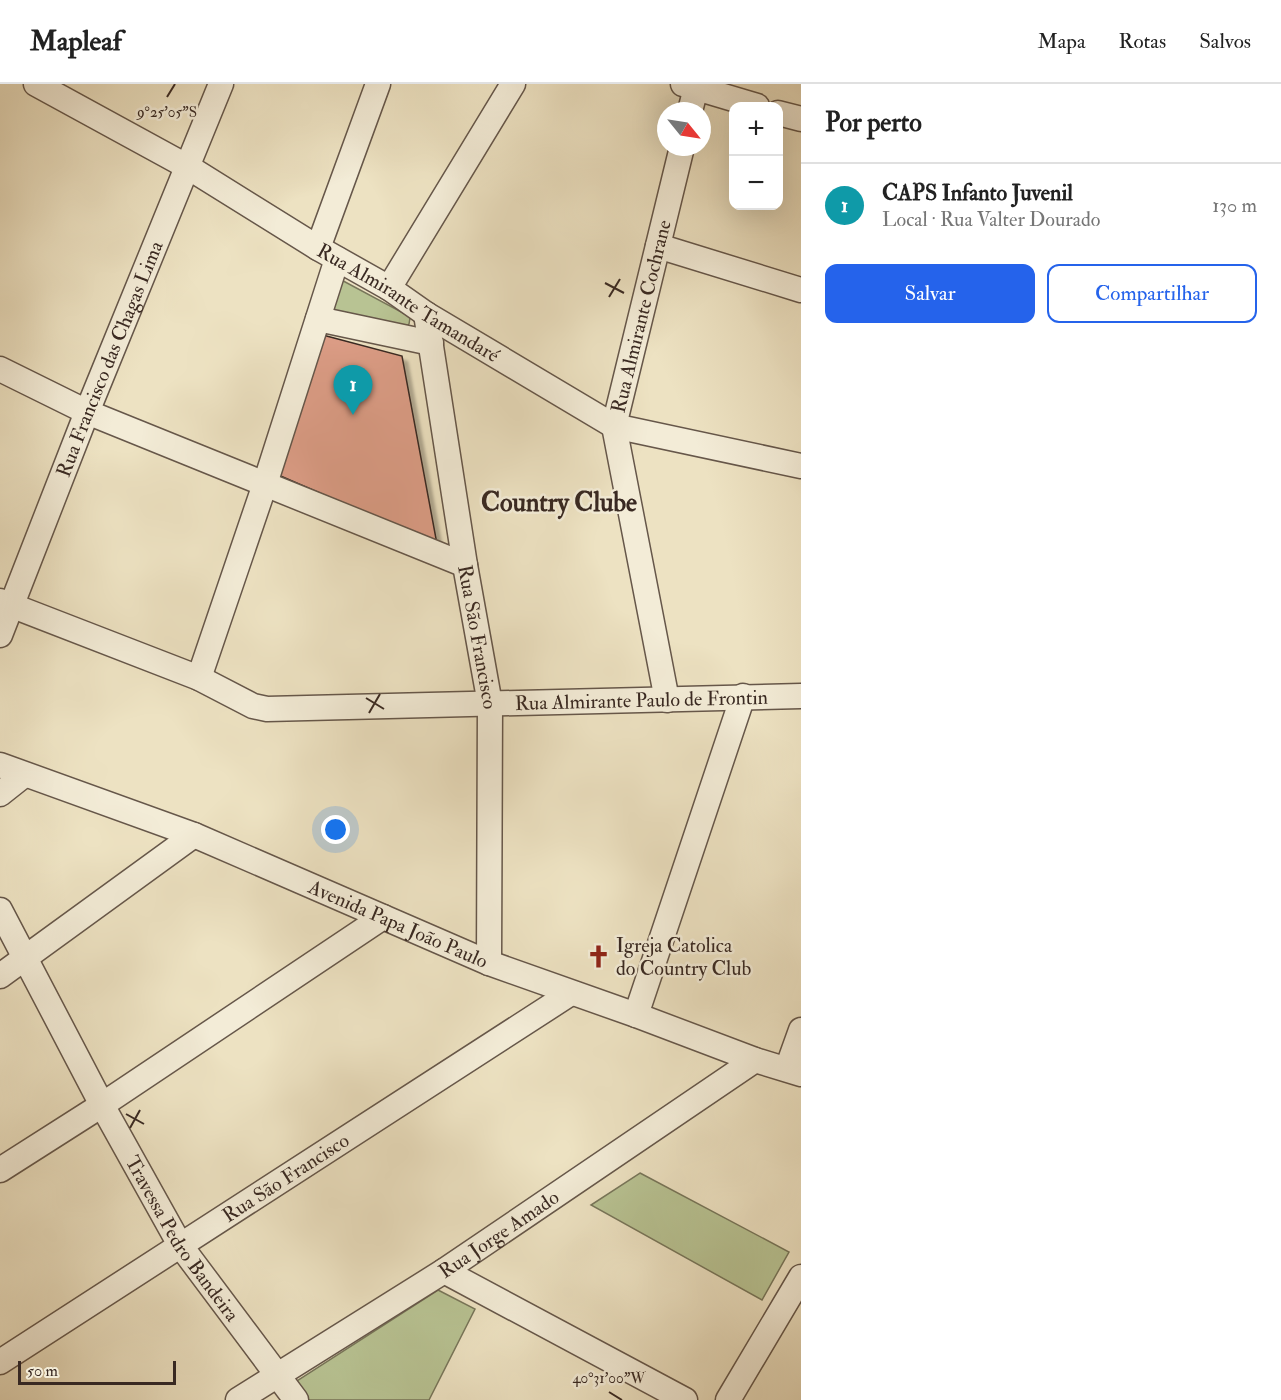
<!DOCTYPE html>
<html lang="pt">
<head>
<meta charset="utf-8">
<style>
	:root { --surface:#fff; --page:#f6f6f6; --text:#222; --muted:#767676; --line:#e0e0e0; --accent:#2563eb }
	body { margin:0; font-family:"IM FELL Double Pica",serif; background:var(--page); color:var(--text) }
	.controls { position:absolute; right:18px; top:18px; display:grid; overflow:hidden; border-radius:12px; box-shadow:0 6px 24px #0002 }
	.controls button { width:54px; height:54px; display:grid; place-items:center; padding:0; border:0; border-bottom:2px solid var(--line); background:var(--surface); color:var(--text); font:30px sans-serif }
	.compass { position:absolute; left:657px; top:18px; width:54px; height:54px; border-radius:50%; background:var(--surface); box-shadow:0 6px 24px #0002; rotate:120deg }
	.scale { position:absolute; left:18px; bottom:15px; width:158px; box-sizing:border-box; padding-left:6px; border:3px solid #392922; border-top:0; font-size:16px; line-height:21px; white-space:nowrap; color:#392922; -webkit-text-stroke:4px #f3ecd7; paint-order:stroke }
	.you { position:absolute; left:336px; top:746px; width:21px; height:21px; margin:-15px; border:4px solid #fff; border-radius:50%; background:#1a73e8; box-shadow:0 0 0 9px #1a73e833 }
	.badge { display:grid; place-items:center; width:39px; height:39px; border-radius:50%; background:var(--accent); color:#fff; font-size:20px; font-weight:700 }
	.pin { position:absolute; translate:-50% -50px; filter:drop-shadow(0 2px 3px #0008) }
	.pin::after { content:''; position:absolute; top:32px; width:21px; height:18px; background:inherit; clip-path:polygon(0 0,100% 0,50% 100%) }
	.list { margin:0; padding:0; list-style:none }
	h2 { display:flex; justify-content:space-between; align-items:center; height:78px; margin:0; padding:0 24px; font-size:26px }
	h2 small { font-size:20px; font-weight:400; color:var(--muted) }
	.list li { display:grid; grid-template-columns:39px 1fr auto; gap:18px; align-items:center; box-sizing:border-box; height:84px; padding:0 24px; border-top:2px solid var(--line) }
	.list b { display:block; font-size:22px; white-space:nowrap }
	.list p { margin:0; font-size:20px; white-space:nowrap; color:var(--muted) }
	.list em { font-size:20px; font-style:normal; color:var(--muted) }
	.actions { display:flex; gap:12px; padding:18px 24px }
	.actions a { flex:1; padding:14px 0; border:2px solid var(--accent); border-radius:12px; text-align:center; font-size:21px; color:var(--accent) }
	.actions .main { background:var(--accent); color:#fff }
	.map { position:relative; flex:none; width:801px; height:1316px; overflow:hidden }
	header { display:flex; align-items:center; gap:36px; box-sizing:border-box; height:84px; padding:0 30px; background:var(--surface); border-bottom:2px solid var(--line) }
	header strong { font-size:28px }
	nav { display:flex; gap:33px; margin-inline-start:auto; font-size:21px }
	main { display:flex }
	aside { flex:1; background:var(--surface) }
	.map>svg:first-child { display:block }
</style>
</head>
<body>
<header>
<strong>Mapleaf</strong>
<nav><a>Mapa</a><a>Rotas</a><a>Salvos</a></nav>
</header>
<main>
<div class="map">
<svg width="801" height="1316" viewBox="0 0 801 1316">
	<defs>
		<filter id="shadow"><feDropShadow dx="5.5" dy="5.5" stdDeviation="1.5" flood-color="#0004"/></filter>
	</defs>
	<rect width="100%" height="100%" fill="#ede2c2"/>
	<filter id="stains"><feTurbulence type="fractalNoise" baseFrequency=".00333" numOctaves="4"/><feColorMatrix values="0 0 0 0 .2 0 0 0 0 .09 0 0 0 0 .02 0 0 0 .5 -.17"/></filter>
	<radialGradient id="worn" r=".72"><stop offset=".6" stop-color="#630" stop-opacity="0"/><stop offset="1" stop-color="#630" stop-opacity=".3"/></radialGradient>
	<!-- green -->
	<g fill="#b8c393" stroke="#78765a" stroke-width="1.5">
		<polygon points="334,192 407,231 410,234 409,240 406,243 323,230"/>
		<polygon points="640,1089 789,1168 762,1216 591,1121"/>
		<polygon points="438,1206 475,1225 429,1316 309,1316 292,1300"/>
	</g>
	<!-- building -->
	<polygon fill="#db9c85" stroke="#392922" stroke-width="1.5" filter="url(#shadow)" points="319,250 402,272 437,460 276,390"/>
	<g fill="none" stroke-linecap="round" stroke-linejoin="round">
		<defs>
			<g id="minor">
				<path id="s1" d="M36,0L188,83L318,164L389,204L426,230L614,342L801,382"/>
				<polyline points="683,0 757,22"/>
				<polyline points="690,27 697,0"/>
				<polyline points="778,29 801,35"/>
				<polyline points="658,162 801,206"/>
				<polyline points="318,164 378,0"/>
				<polyline points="389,204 513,0"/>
				<path id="s2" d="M426,230L465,481L490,620L489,879"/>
				<polyline points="318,235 431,259"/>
				<polyline points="0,285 87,328 465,481"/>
				<path id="s3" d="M0,517L199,594L253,622L267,625L801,612"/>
				<path id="s4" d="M0,551L87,328L221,0"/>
				<polyline points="199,594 265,400 337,175"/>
				<path id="s5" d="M667,616L614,342L682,63"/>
				<path id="s6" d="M0,681L194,751L489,879L636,931L755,976L801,990"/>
				<polyline points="0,710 24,691"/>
				<path id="s7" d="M0,826L102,1021L180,1161L296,1316"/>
				<polyline points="0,892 194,751"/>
				<polyline points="636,931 743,612"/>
				<polyline points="787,985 801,946"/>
				<polyline points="0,1086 102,1021 383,833"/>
				<polyline points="444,1187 685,1316"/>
				<path id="s8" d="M0,1278L571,909"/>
				<path id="s9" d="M238,1316L444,1187L755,976"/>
				<polyline points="728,1316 801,1193"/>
			</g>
		</defs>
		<!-- minor casing -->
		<use href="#minor" stroke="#66574a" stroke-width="27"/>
		<!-- minor -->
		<use href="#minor" stroke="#f3ecd7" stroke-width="24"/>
	</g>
	<!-- ticks -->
	<path fill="none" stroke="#392922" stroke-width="2" d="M167,13L175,0M605,199L624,209M609,213L620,195M366,614L384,625M369,629L380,610M126,1030L144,1040M130,1044L140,1026M609,1308L622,1316"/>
	<!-- icons -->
	<defs>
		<symbol id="church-bare" viewBox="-9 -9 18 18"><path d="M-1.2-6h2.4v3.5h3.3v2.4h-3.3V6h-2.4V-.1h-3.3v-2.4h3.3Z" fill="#8f2418" stroke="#f3ecd7" stroke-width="2.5" paint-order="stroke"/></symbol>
	</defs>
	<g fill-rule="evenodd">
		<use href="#church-bare" x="582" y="856" width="33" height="33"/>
	</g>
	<g text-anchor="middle" stroke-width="5" stroke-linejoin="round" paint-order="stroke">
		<!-- street labels -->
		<g font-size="20" fill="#392922" stroke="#f3ecd7">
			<text dy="7" stroke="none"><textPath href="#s1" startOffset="432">Rua Almirante Tamandaré</textPath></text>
			<text dy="7" stroke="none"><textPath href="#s5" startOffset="392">Rua Almirante Cochrane</textPath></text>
			<text dy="7" stroke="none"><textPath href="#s4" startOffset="297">Rua Francisco das Chagas Lima</textPath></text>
			<text dy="7" stroke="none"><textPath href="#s2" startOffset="327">Rua São Francisco</textPath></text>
			<text dy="7" stroke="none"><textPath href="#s3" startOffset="663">Rua Almirante Paulo de Frontin</textPath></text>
			<text dy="7" stroke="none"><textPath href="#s6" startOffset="429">Avenida Papa João Paulo</textPath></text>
			<text dy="7" stroke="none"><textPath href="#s8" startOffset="340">Rua São Francisco</textPath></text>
			<text dy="7" stroke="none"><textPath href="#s9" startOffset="309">Rua Jorge Amado</textPath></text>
			<text dy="7" stroke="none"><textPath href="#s7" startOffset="376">Travessa Pedro Bandeira</textPath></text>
		</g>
		<!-- poi labels -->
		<g font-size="20" fill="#392922" stroke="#f3ecd7" text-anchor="start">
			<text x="616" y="868">Igreja Catolica<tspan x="616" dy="23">do Country Club</tspan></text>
		</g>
		<!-- district labels -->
		<g font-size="26" font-weight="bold" fill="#392922" stroke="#f3ecd7">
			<text x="559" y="427">Country Clube</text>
		</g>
	</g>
	<g font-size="15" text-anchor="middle" fill="#392922" stroke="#f3ecd7" stroke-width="5" stroke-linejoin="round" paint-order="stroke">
		<text x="167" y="33">9°25'05"S</text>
		<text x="609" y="1299">40°31'00"W</text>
	</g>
	<rect width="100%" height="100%" filter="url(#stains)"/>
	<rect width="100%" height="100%" fill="url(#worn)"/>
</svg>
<div class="controls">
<button>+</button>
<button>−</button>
</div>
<svg class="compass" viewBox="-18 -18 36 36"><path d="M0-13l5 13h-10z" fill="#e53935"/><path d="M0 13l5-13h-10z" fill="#767676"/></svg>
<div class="scale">50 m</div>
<div class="you"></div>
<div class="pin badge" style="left:353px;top:331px;background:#0f9aa8">1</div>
</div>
<aside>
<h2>Por perto<small></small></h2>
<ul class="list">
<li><span class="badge" style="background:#0f9aa8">1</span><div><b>CAPS Infanto Juvenil</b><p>Local · Rua Valter Dourado</p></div><em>130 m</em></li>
</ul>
<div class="actions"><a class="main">Salvar</a><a>Compartilhar</a></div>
</aside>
</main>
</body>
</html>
